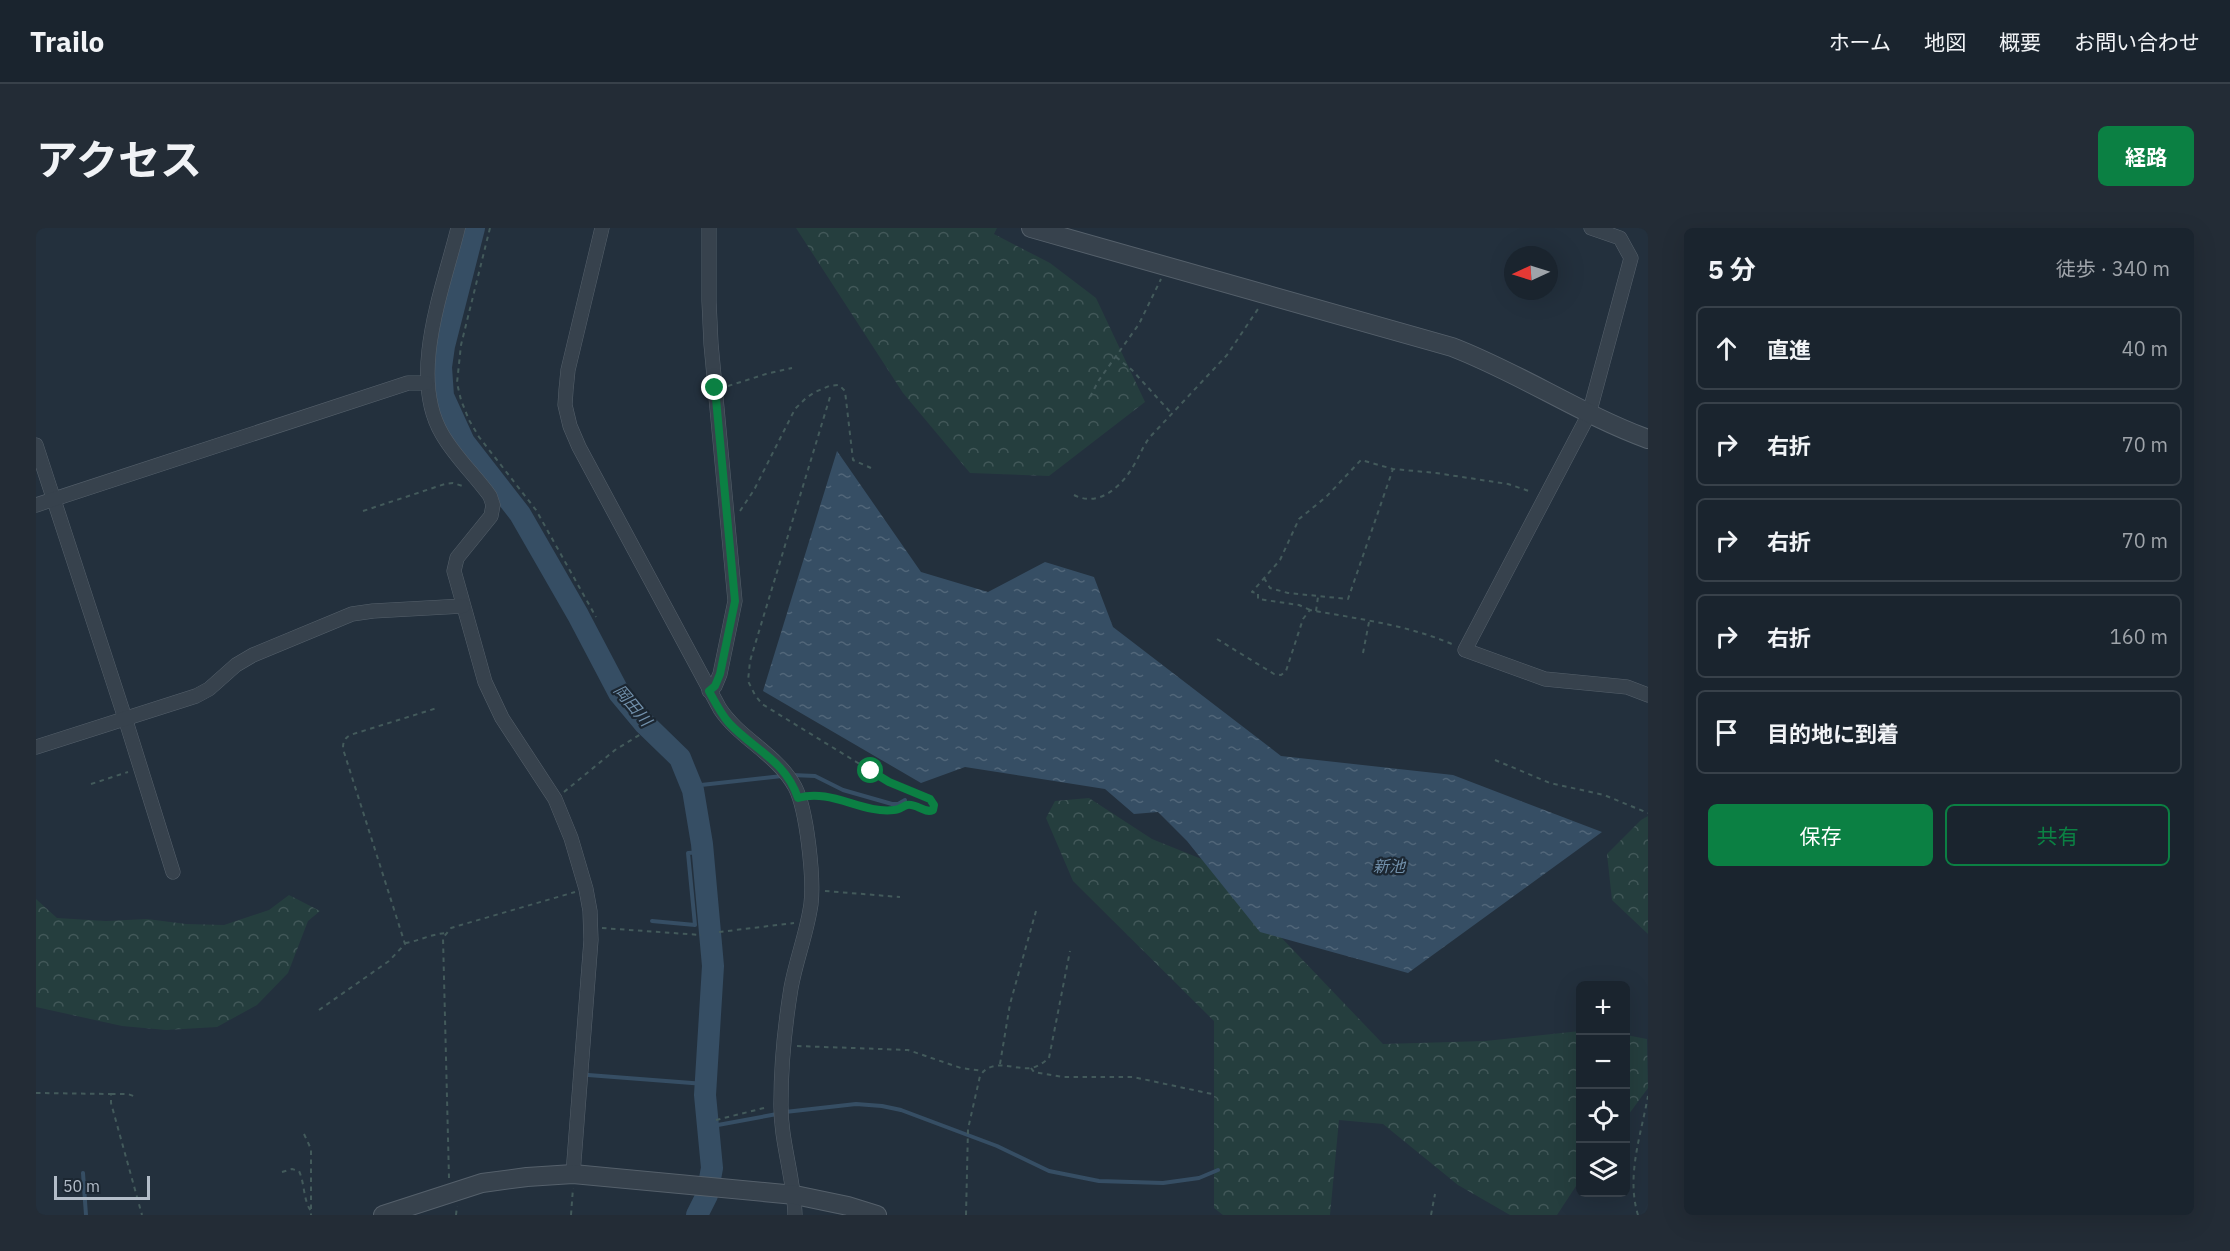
<!DOCTYPE html>
<html lang="ja">
<head>
<meta charset="utf-8">
<style>
	:root { --surface:#1a242e; --page:#232c36; --text:#f1f3f6; --muted:#9fa4aa; --line:#38414a; --accent:#0b8043 }
	body { margin:0; font-family:"IBM Plex Sans","Noto Sans JP",sans-serif; background:var(--page); color:var(--text) }
	.controls { position:absolute; right:18px; bottom:18px; display:grid; overflow:hidden; border-radius:9px; box-shadow:0 6px 24px #0002 }
	.controls button { width:54px; height:54px; display:grid; place-items:center; padding:0; border:0; border-bottom:2px solid var(--line); background:var(--surface); color:var(--text); font:30px sans-serif }
	.compass { position:absolute; left:1468px; top:18px; width:54px; height:54px; border-radius:50%; background:var(--surface); box-shadow:0 6px 24px #0002; rotate:266deg }
	.scale { position:absolute; left:18px; bottom:15px; width:96px; box-sizing:border-box; padding-left:6px; border:3px solid #b3bdc9; border-top:0; font-size:16px; line-height:21px; white-space:nowrap; color:#b3bdc9; -webkit-text-stroke:4px #1c2732; paint-order:stroke }
	.stop { position:absolute; width:18px; height:18px; margin:-14px; border:4px solid #0b8043; border-radius:50%; background:#fff }
	.stop.end { background:#0b8043; border-color:#fff; box-shadow:0 2px 6px #0008 }
	.list { margin:0; padding:0; list-style:none }
	h2 { display:flex; justify-content:space-between; align-items:center; height:78px; margin:0; padding:0 24px; font-size:26px }
	h2 small { font-size:20px; font-weight:400; color:var(--muted) }
	.list li { display:grid; grid-template-columns:39px 1fr auto; gap:18px; align-items:center; box-sizing:border-box; height:84px; margin:0 12px 12px; padding:0 12px; border:2px solid var(--line); border-radius:9px }
	.list b { display:block; font-size:22px; white-space:nowrap }
	.list em { font-size:20px; font-style:normal; color:var(--muted) }
	.actions { display:flex; gap:12px; padding:18px 24px }
	.actions a { flex:1; padding:14px 0; border:2px solid var(--accent); border-radius:9px; text-align:center; font-size:21px; color:var(--accent) }
	.actions .main { background:var(--accent); color:#fff }
	.icon { flex:none; width:33px; height:33px; fill:none; stroke:currentColor; stroke-width:2; stroke-linecap:round; stroke-linejoin:round }
	.map { position:relative; flex:none; width:1612px; height:987px; overflow:hidden; border-radius:9px }
	header { display:flex; align-items:center; gap:36px; box-sizing:border-box; height:84px; padding:0 30px; background:var(--surface); border-bottom:2px solid var(--line) }
	header strong { font-size:28px }
	nav { display:flex; gap:33px; margin-inline-start:auto; font-size:21px }
	.intro { display:flex; align-items:center; justify-content:space-between; box-sizing:border-box; height:144px; padding:0 36px }
	h1 { margin:0; font-size:42px }
	.button { padding:15px 27px; border-radius:9px; background:var(--accent); color:#fff; font-size:21px; font-weight:700 }
	main { display:flex; gap:36px; padding:0 36px }
	aside { flex:1; background:var(--surface); border-radius:9px; box-shadow:0 6px 24px #0002 }
	.map>svg:first-child { display:block }
</style>
</head>
<body>
<header>
<strong>Trailo</strong>
<nav><a>ホーム</a><a>地図</a><a>概要</a><a>お問い合わせ</a></nav>
</header>
<div class="intro"><h1>アクセス</h1><a class="button">経路</a></div>
<main>
<div class="map">
<svg width="1612" height="987" viewBox="0 0 1612 987">
	<defs>
		<pattern id="forest-crowns" width="20" height="18" patternUnits="userSpaceOnUse" patternTransform="scale(1.5)"><rect width="20" height="18" fill="#253e3e"/><path d="M2 6a3 3 0 1 1 6 0M12 15a3 3 0 1 1 6 0" fill="none" stroke="#425859"/></pattern>
		<pattern id="water-ripples" width="26" height="14" patternUnits="userSpaceOnUse" patternTransform="scale(1.5)"><rect width="26" height="14" fill="#364e64"/><path d="M2 4q2-2 4 0t4 0M15 11q2-2 4 0t4 0" fill="none" stroke="#516679"/></pattern>
	</defs>
	<rect width="100%" height="100%" fill="#23303d"/>
	<!-- forest -->
	<g fill="url(#forest-crowns)">
		<polygon points="760,0 961,0 958,6 1014,35 1060,70 1109,174 1013,248 934,245 867,165"/>
		<polygon points="1053,570 1116,611 1173,634 1347,816 1449,813 1544,803 1544,952 1521,987 1474,987 1422,957 1347,896 1303,892 1294,987 1187,987 1178,980 1178,793 1037,653 1010,590 1019,573"/>
		<polygon points="1612,588 1612,706 1576,672 1571,626 1605,592"/>
		<polygon points="253,667 284,683 272,693 252,745 221,777 181,799 130,802 86,798 0,779 0,671 21,690 70,693 111,691 150,696 188,697 233,682"/>
		<polygon points="1590,807 1611,811 1612,860 1590,890"/>
	</g>
	<!-- water -->
	<polygon fill="url(#water-ripples)" points="801,223 885,344 952,364 1009,334 1058,349 1077,399 1245,528 1417,547 1566,604 1372,745 1224,704 1151,613 1122,584 1098,586 1069,561 929,539 885,555 727,463"/>
	<g fill="none" stroke-linecap="round" stroke-linejoin="round">
		<!-- stream -->
		<g stroke="#364e64" stroke-width="4">
			<polyline points="756,547 779,548 807,562 856,576 862,576 869,572"/>
			<polyline points="656,558 746,548"/>
			<polyline points="616,693 659,697 652,625 667,624"/>
			<polyline points="552,847 669,856"/>
			<polyline points="749,884 820,876 846,878 865,882 961,918 1013,943 1063,953 1127,955 1163,950 1182,942"/>
			<polyline points="671,899 741,886"/>
			<polyline points="47,945 50,987"/>
		</g>
		<!-- river -->
		<polyline stroke="#364e64" stroke-width="22" points="438,0 408,118 405,139 407,168 428,214 484,286 542,387 583,465 608,495 644,530 657,562 666,616 677,738 669,867 676,940 671,967 661,987"/>
		<defs>
			<g id="minor">
				<path d="M422,0C407,61 372,148 406,206C419,229 439,247 454,268L457,277L455,288L421,330L418,343L449,454L466,490L519,571L535,610L550,661L554,683L555,712L537,946"/>
				<path d="M566,0L532,142L530,162L529,177L534,198L543,219L684,481C704,511 741,526 759,559C771,582 778,650 775,676C771,705 760,732 755,760C749,797 745,837 745,874C744,912 758,949 759,987"/>
				<polyline points="1555,0 1584,10 1595,30 1553,186 1429,422 1509,451 1591,459 1612,467"/>
				<polyline points="0,217 89,490 137,644"/>
				<polyline points="0,277 372,155 390,155"/>
				<polyline points="673,463 679,458 684,446 699,373 675,116 673,73 673,0"/>
				<polyline points="0,519 160,468 173,461 200,437 217,427 316,386 337,383 427,378"/>
			</g>
			<g id="tertiary">
				<path d="M995,0L1416,119C1484,145 1544,186 1612,211"/>
				<polyline points="347,987 446,955 491,949 537,946 759,967 812,978 841,987"/>
			</g>
		</defs>
		<!-- minor casing -->
		<use href="#minor" stroke="#55606b" stroke-width="15"/>
		<!-- tertiary casing -->
		<use href="#tertiary" stroke="#55606b" stroke-width="20"/>
		<!-- path -->
		<g stroke="#435a5b" stroke-width="2" stroke-dasharray="4.5 4.5" stroke-linecap="butt">
			<polyline points="454,0 425,117 421,155 425,172 433,192 443,209 500,282 560,389"/>
			<polyline points="1080,129 1096,142 1136,186"/>
			<polyline points="692,158 730,146 756,140"/>
			<polyline points="1054,169 1063,152 1103,96 1125,51"/>
			<path d="M1038,267C1063,280 1086,258 1098,237C1104,227 1107,218 1114,209L1191,127L1222,81"/>
			<polyline points="327,283 409,256 417,255 430,259"/>
			<polyline points="704,283 718,262 759,181 770,170 779,164 793,158 803,157 809,163 817,232 835,240"/>
			<polyline points="1228,350 1234,360 1252,365 1312,371 1357,241"/>
			<polyline points="1274,382 1263,377 1222,371 1222,365 1216,364 1244,332 1263,291 1290,269 1325,232 1357,241 1400,245 1472,256 1496,264"/>
			<polyline points="1280,383 1282,369"/>
			<path d="M1181,411L1238,446L1245,447L1250,443L1267,391L1274,382C1322,391 1373,397 1418,417"/>
			<polyline points="1327,425 1333,394"/>
			<polyline points="1459,532 1514,555 1568,567 1612,585"/>
			<polyline points="55,556 92,544"/>
			<polyline points="528,564 579,522 605,506"/>
			<polyline points="777,568 799,571 846,582 858,582 871,577 895,584 898,577 894,571 853,554 726,476 719,467 712,453 714,433 794,169"/>
			<polyline points="789,663 864,669"/>
			<polyline points="566,700 665,707"/>
			<polyline points="683,704 758,695"/>
			<path d="M369,715C383,713 395,706 410,705"/>
			<path d="M283,782L353,733L369,716L307,521C307,514 308,511 314,507L401,480"/>
			<polyline points="761,818 872,822 925,840 947,843"/>
			<polyline points="964,836 974,776 1000,683"/>
			<polyline points="995,840 998,844 1027,849 1097,849 1176,866"/>
			<polyline points="0,865 75,866 75,875 106,987"/>
			<polyline points="75,866 92,866 100,869"/>
			<polyline points="680,892 732,879"/>
			<polyline points="268,906 275,921 275,987"/>
			<path d="M246,944L256,941L263,943C269,956 267,972 275,983"/>
			<polyline points="413,950 407,710 415,700 425,697 539,664"/>
			<polyline points="420,987 421,978"/>
			<polyline points="535,987 537,960"/>
			<path d="M930,987L932,901L944,848C956,829 978,842 995,840C1002,839 1008,834 1013,830L1034,723"/>
			<polyline points="1395,987 1399,966"/>
			<path d="M1602,987C1590,948 1605,907 1612,868"/>
		</g>
		<!-- minor -->
		<use href="#minor" stroke="#37424d" stroke-width="14"/>
		<!-- tertiary -->
		<use href="#tertiary" stroke="#37424d" stroke-width="18"/>
	</g>
	<g fill="none" stroke-linecap="round" stroke-linejoin="round">
		<!-- route -->
		<path stroke="#0b8043" stroke-width="8" d="M679,160L699,373L684,446L679,458L673,463C679,474 685,486 693,495C718,522 749,532 762,570C795,560 826,586 858,582C863,582 867,578 871,577C881,575 888,586 897,582L898,577L894,571L853,554L835,543"/>
	</g>
	<g text-anchor="middle" stroke-width="4.5" stroke-linejoin="round" paint-order="stroke">
		<!-- water labels -->
		<g font-size="16" font-style="italic" fill="#7291ac" stroke="#1c2732">
			<text transform="translate(597 477) rotate(50)" y="6">岡田川</text>
			<text x="1353" y="644">新池</text>
		</g>
	</g>
</svg>
<div class="controls">
<button>+</button>
<button>−</button>
<button><svg class="icon" aria-label="locate" viewBox="0 0 24 24"><circle cx="12" cy="12" r="6"/><path d="M12 2v4M12 18v4M2 12h4M18 12h4"/></svg></button>
<button><svg class="icon" aria-label="layers" viewBox="0 0 24 24"><path d="M12 4l9 5-9 5-9-5zM3 14l9 5 9-5"/></svg></button>
</div>
<svg class="compass" viewBox="-18 -18 36 36"><path d="M0-13l5 13h-10z" fill="#e53935"/><path d="M0 13l5-13h-10z" fill="#9fa4aa"/></svg>
<div class="scale">50 m</div>
<div class="stop" style="left:835px;top:543px"></div>
<div class="stop end" style="left:679px;top:160px"></div>
</div>
<aside>
<h2>5 分<small>徒歩 · 340 m</small></h2>
<ul class="list">
<li><svg class="icon" aria-label="ahead" viewBox="0 0 24 24"><path d="M12 20V5M6 11l6-6 6 6"/></svg><div><b>直進</b></div><em>40 m</em></li>
<li><svg class="icon" aria-label="right" viewBox="0 0 24 24"><path d="M7 20v-9h11M14 6l5 5-5 5"/></svg><div><b>右折</b></div><em>70 m</em></li>
<li><svg class="icon" aria-label="right" viewBox="0 0 24 24"><path d="M7 20v-9h11M14 6l5 5-5 5"/></svg><div><b>右折</b></div><em>70 m</em></li>
<li><svg class="icon" aria-label="right" viewBox="0 0 24 24"><path d="M7 20v-9h11M14 6l5 5-5 5"/></svg><div><b>右折</b></div><em>160 m</em></li>
<li><svg class="icon" aria-label="arrive" viewBox="0 0 24 24"><path d="M6 21V4h12l-3 4 3 4H6"/></svg><div><b>目的地に到着</b></div></li>
</ul>
<div class="actions"><a class="main">保存</a><a>共有</a></div>
</aside>
</main>
</body>
</html>
